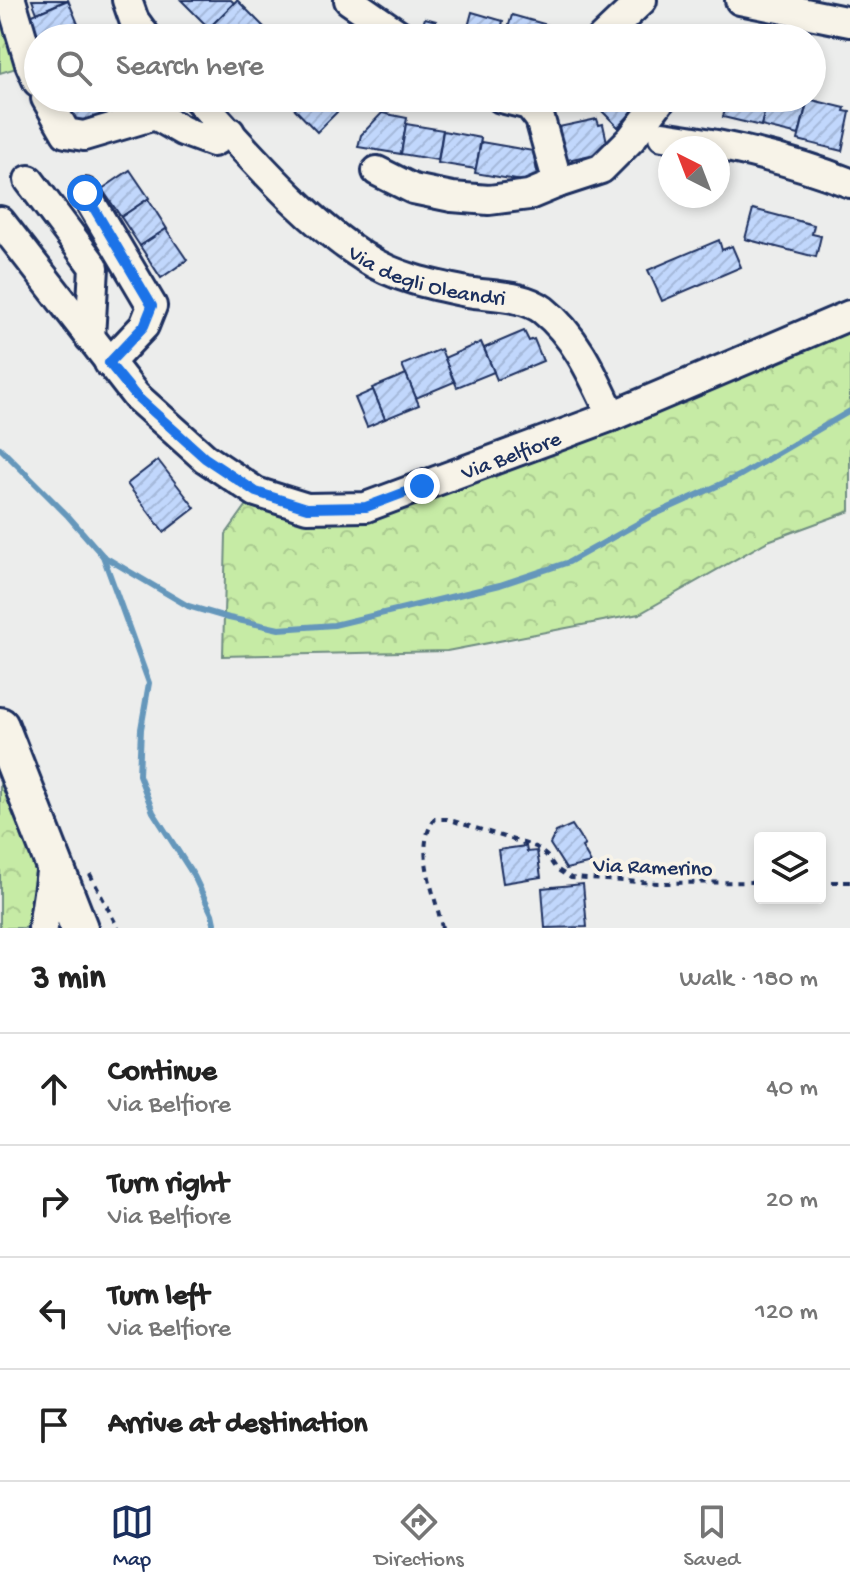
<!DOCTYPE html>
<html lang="en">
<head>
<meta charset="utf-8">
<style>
	:root { --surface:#fff; --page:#f6f6f6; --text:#222; --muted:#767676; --line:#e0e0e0; --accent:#1b2f5e }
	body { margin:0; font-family:"Gochi Hand",sans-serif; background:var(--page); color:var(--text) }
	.controls { position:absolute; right:24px; bottom:24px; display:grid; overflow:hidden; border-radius:8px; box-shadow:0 4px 12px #0003 }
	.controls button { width:72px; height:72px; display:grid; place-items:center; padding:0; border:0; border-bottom:2px solid var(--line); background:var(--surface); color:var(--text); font:40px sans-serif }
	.compass { position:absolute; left:658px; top:136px; width:72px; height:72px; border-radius:50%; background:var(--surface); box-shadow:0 4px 12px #0003; rotate:318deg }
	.stop { position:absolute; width:24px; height:24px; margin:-18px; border:6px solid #1a73e8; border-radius:50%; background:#fff }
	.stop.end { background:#1a73e8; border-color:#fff; box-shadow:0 2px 8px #0008 }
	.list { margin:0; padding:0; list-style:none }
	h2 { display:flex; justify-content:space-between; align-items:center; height:104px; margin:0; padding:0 32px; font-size:34px }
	h2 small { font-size:26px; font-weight:400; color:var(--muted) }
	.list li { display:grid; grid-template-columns:52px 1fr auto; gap:24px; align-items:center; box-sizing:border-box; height:112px; padding:0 32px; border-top:2px solid var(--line) }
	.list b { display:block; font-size:30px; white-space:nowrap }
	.list p { margin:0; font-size:26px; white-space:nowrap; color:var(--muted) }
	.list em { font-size:26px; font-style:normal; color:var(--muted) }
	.icon { flex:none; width:44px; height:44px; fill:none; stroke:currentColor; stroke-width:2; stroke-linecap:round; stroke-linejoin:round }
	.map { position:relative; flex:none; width:850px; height:928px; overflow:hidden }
	.search { position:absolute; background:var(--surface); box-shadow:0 4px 12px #0003; left:24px; right:24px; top:24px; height:88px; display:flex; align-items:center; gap:20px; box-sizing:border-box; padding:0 28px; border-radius:44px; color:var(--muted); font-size:30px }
	.sheet { height:552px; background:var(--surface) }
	nav { display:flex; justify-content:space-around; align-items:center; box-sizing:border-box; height:112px; border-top:2px solid var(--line); background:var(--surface); font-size:22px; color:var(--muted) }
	nav a { display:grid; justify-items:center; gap:4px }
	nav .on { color:var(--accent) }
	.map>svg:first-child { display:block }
</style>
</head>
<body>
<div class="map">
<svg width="850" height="928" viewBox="0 0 850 928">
	<defs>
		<pattern id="forest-crowns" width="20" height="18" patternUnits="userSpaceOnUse" patternTransform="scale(2)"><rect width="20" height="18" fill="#c6eba5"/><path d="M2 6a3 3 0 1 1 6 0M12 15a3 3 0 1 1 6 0" fill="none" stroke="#aaca90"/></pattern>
		<pattern id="building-hatch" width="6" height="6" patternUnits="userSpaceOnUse" patternTransform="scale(2)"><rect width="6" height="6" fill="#c1d7fc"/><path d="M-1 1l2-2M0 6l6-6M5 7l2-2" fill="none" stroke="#a5b9da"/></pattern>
	</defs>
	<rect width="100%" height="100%" fill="#ecedec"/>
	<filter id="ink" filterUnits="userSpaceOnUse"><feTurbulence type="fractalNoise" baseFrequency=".0125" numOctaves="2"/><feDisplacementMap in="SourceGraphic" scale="16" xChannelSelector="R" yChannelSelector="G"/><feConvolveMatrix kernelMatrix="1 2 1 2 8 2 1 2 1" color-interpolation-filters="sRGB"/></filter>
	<g filter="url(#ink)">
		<!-- forest -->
		<g fill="url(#forest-crowns)" stroke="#708d82" stroke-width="2">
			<polygon points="0,0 30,64 0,73"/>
			<polygon points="850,315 850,511 768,541 639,614 447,651 223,656 226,534 256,492 366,507"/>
			<polygon points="0,726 53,858 43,928 0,928"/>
		</g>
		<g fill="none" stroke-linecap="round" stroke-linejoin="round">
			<!-- stream -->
			<g stroke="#6597bb" stroke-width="6">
				<polyline points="0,448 68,516 103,556 149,683 141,729 139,775 153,812 194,876 212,914 215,928"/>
				<polyline points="103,556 188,606 229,618 279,629 334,625 500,585 569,562 651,516 739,476 850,411"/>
			</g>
		</g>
		<!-- building -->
		<g fill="url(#building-hatch)" stroke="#1b2f5e" stroke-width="2">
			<polygon points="32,0 67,0 37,13"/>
			<polygon points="68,0 83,36 39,38 30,16"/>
			<polygon points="181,0 231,0 234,3 209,28"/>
			<polygon points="237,0 265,28 259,35 262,38 223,38 211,26"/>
			<polygon points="472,12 503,21 502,25 508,27 505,38 465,38"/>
			<polygon points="512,15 551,26 548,38 505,38"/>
			<polygon points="425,18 436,21 431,37 420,34"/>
			<polygon points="435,23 453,28 450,38 431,38"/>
			<polygon points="453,29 466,33 465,38 450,38"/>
			<polygon points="65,98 108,98 111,106 99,111 101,116 77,126"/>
			<polygon points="292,98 339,98 341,100 334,107 338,111 317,132 288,102"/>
			<polygon points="594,98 646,98 618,127 592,101"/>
			<polygon points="728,98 768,98 761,126 723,117"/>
			<polygon points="768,98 808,98 799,135 761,126"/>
			<polygon points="808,99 845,108 844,111 850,112 842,151 798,140"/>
			<polygon points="382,113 407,118 401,154 358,147 361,135"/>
			<polygon points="597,119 599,125 603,124 609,151 563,161 557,133 560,132 559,127"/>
			<polygon points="406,124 443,130 438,160 401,154"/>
			<polygon points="443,131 481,138 476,169 438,163"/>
			<polygon points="481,142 533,151 537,172 541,173 540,184 475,173"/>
			<polygon points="130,170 149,198 121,217 102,189"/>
			<polygon points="148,199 167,229 140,246 121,217"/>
			<polygon points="753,209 814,225 812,234 821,236 816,257 745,239"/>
			<polygon points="166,229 187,260 161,278 140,246"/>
			<polygon points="719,240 722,250 732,246 741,267 662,301 648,270"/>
			<polygon points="524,331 529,341 534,339 543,361 497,380 484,348"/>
			<polygon points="481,342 494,372 457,387 444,358"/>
			<polygon points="441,349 454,382 416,398 402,365"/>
			<polygon points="406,374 419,405 385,419 372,388"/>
			<polygon points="373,390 385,419 367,427 355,398"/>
			<polygon points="158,460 195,508 164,532 127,484"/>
			<polygon points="572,825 585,845 582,847 591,863 566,869 550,844 556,832"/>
			<polygon points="526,846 527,852 537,851 541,877 503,883 498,850"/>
			<polygon points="583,884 587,927 545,928 542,888"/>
		</g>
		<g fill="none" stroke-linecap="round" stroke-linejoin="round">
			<defs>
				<g id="minor">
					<polyline points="11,0 30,64 38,82"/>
					<polyline points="127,0 134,20 147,38"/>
					<polyline points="349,0 404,38"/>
					<polyline points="740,0 850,22"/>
					<polyline points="602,38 642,0"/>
					<polyline points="46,98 66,133 84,136 155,115 183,131 213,142 230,132"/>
					<path id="s1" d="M197,98C248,152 301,217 364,257C394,277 432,285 467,292C491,296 523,295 543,310C577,337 594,378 612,416"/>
					<path d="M663,136C727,145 790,159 850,183"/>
					<polyline points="377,171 413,189 452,197 489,200 529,195 558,183 540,119 529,105 501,98"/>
					<polyline points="29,180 94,267 90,338"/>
					<polyline points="558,183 601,169 631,139 662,98"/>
					<polyline points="85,193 152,306 144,326 109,363"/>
					<path id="s2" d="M0,221L136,396L205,458L256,492L307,508L366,507L612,416L850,315"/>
					<polyline points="43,928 53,858"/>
				</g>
				<polyline id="major" points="0,726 79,928"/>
			</defs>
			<!-- minor casing -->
			<use href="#minor" stroke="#1b2f5e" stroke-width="34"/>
			<!-- major casing -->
			<use href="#major" stroke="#1b2f5e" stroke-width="42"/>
			<!-- path -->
			<g stroke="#1b2f5e" stroke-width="4" stroke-dasharray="6 6" stroke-linecap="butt">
				<polyline points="90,874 118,928"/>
				<polyline points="820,882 850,882"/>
				<path d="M442,928C436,894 413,851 434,819H447L536,847L547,856L556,869L571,878L658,883L760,882"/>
			</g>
			<!-- minor -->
			<use href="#minor" stroke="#f7f3e8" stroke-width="28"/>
			<!-- major -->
			<use href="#major" stroke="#f7f3e8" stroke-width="36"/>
		</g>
	</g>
	<g fill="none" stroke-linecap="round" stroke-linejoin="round" filter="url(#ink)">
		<!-- route -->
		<polyline stroke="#1a73e8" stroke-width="10" points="85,193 152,306 144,326 109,363 136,396 205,458 256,492 307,508 366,507 422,486"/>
	</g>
	<g text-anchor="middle" stroke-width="8" stroke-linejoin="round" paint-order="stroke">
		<!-- street labels -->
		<g font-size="22" fill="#1b2f5e" stroke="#f7f3e8">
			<text dy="8" stroke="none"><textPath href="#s1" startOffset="298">Via degli Oleandri</textPath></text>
			<text dy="8" stroke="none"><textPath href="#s2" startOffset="642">Via Belfiore</textPath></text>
			<text transform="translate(653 865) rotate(2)" y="8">Via Ramerino</text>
		</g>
	</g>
</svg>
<div class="controls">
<button><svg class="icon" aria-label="layers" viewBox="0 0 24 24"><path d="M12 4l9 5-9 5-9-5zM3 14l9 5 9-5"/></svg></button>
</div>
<svg class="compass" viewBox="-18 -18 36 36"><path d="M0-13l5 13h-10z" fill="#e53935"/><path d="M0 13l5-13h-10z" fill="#767676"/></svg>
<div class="stop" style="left:85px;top:193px"></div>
<div class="stop end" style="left:422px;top:486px"></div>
<div class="search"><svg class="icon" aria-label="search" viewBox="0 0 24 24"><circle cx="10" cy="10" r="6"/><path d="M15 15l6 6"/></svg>Search here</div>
</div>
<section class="sheet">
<h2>3 min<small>Walk · 180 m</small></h2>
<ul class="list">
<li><svg class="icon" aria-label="ahead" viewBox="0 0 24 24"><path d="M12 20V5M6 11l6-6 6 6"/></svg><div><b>Continue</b><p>Via Belfiore</p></div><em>40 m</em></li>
<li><svg class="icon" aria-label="right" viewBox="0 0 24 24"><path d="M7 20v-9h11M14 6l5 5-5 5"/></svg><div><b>Turn right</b><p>Via Belfiore</p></div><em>20 m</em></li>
<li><svg class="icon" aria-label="left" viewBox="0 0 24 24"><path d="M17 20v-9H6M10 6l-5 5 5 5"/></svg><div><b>Turn left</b><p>Via Belfiore</p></div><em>120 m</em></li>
<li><svg class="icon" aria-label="arrive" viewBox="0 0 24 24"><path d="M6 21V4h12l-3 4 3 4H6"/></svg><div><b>Arrive at destination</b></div></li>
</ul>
</section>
<nav>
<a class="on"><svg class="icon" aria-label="map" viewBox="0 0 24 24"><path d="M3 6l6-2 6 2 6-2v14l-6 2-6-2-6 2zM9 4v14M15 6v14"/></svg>Map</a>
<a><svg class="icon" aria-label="directions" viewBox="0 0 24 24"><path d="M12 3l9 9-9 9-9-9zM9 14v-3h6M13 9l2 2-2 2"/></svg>Directions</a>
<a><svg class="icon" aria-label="saved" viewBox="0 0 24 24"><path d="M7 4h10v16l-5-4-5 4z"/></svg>Saved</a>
</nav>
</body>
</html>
